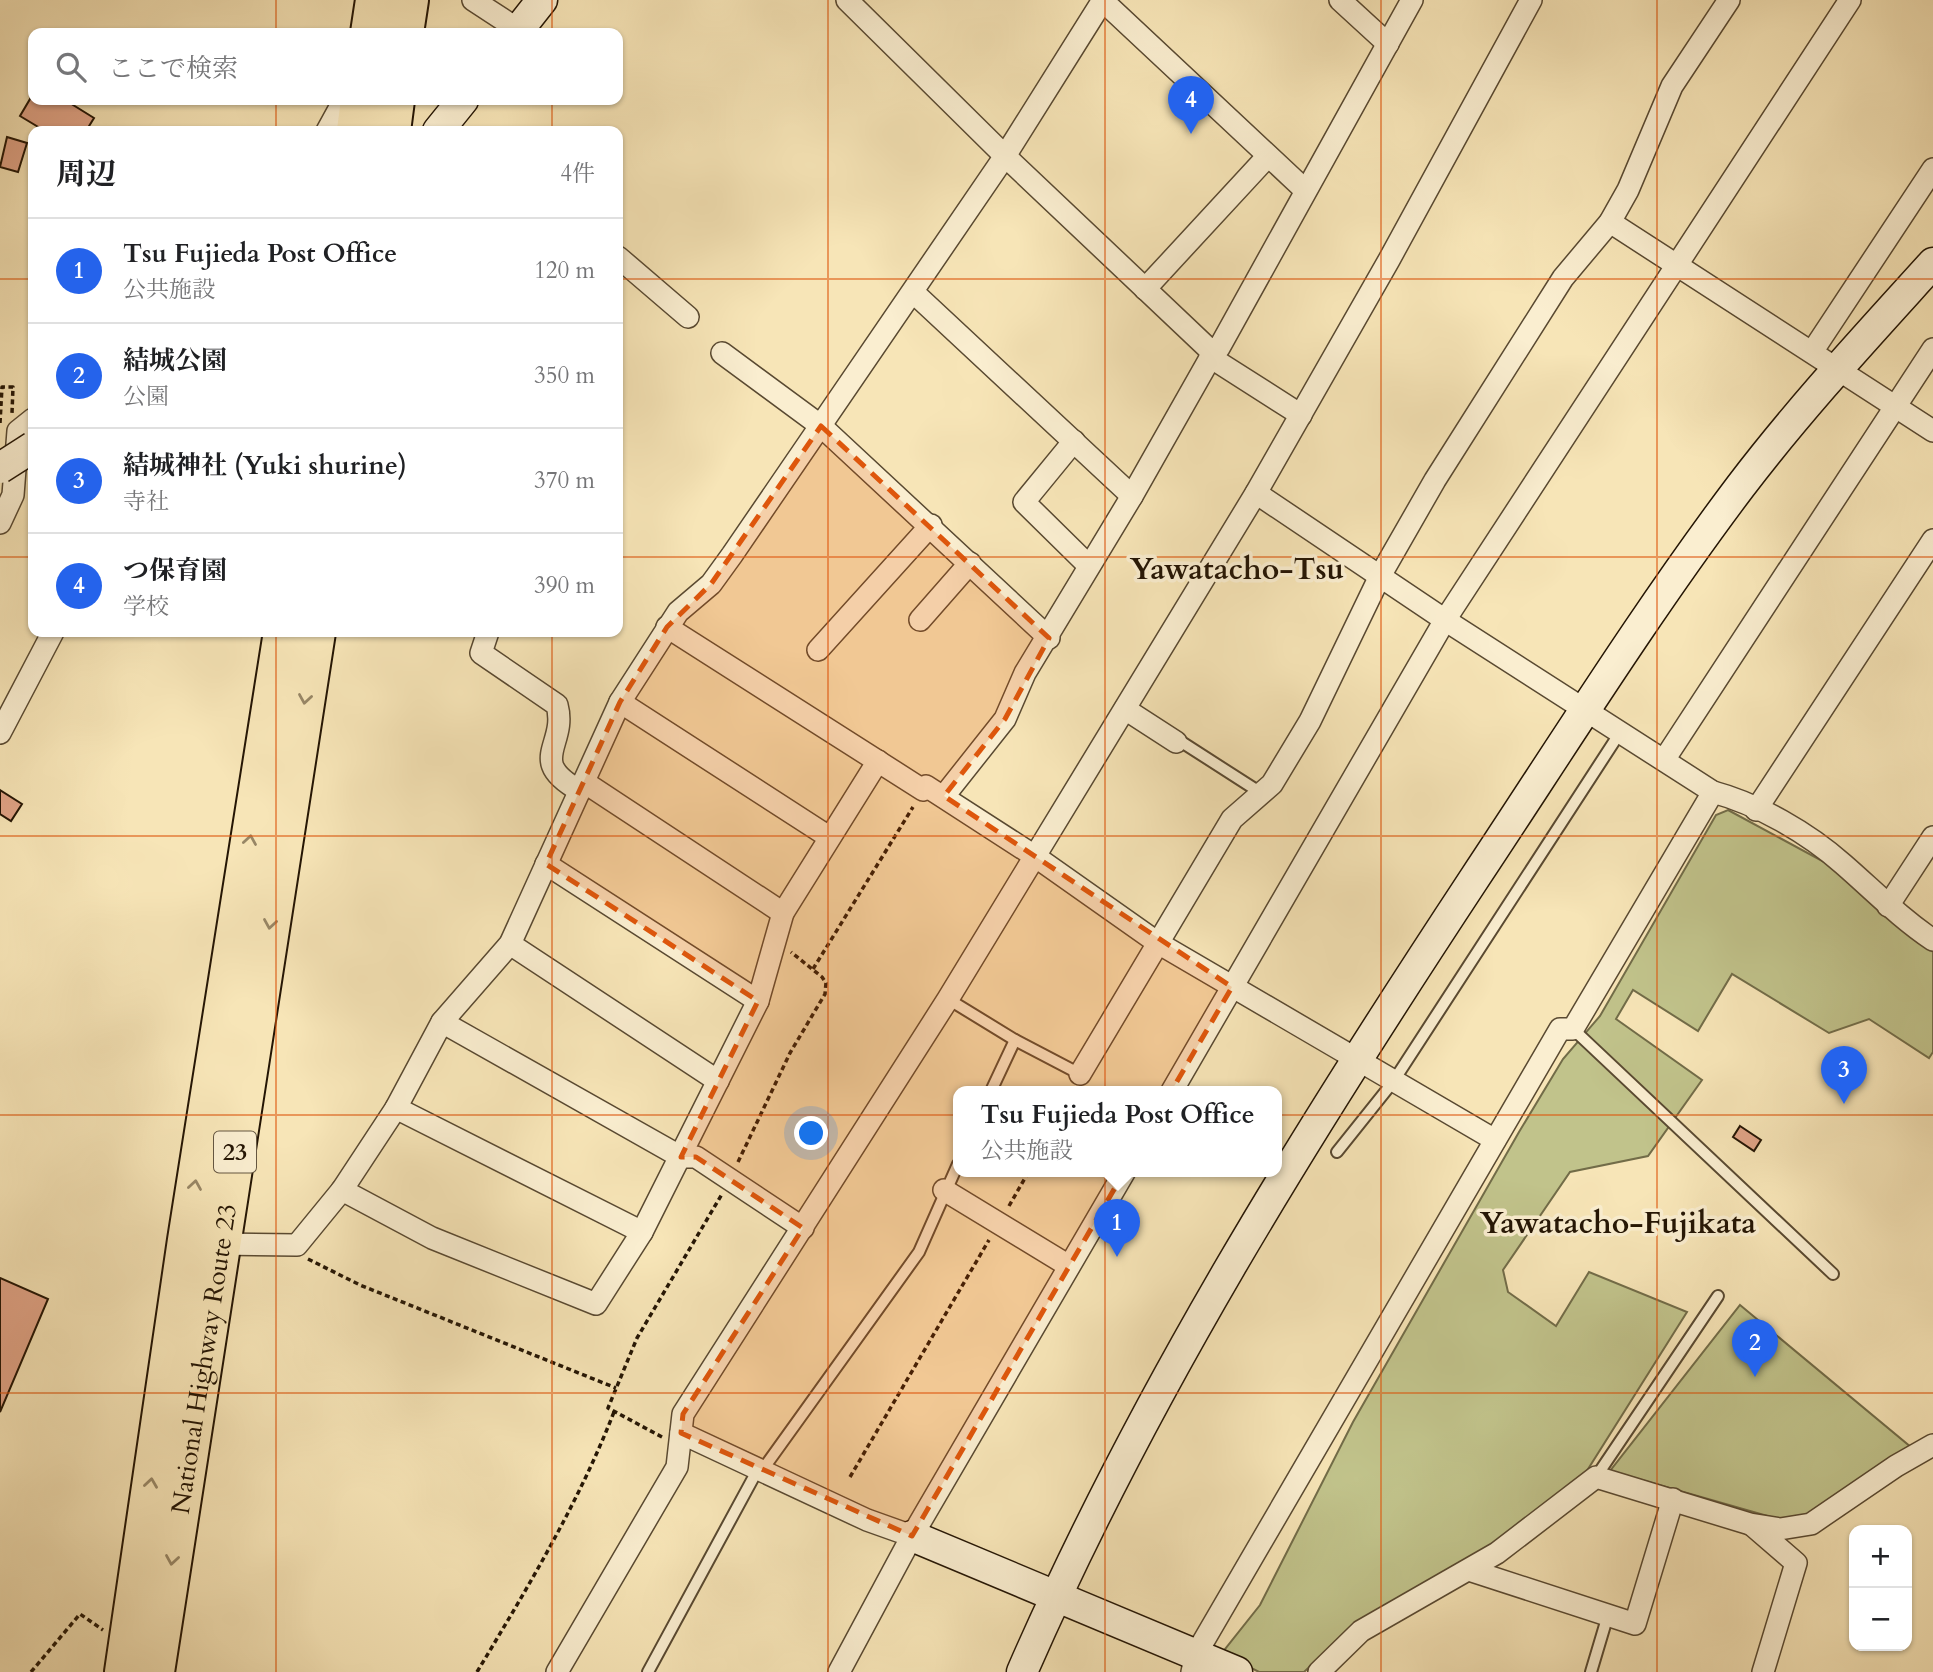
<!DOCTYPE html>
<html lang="ja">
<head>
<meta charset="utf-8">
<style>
	:root { --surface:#fff; --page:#f6f6f6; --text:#202124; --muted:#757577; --line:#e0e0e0; --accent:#2563eb }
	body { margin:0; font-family:Cardo,"Noto Serif JP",serif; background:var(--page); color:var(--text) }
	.controls { position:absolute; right:21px; bottom:21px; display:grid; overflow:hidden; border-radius:14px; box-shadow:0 2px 5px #0004 }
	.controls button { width:63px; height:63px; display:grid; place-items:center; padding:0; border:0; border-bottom:2px solid var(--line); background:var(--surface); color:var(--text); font:35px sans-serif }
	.you { position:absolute; left:812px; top:1134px; width:24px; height:24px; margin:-18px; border:5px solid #fff; border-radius:50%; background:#1a73e8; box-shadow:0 0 0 10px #1a73e833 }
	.badge { display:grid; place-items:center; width:46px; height:46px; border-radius:50%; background:var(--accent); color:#fff; font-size:23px; font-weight:700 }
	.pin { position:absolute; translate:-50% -58px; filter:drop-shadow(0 2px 4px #0008) }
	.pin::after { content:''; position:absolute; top:37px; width:24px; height:21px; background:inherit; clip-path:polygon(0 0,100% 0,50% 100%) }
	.popup { position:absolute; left:953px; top:1086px; width:329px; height:91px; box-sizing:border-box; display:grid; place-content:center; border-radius:14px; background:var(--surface); filter:drop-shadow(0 2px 5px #0005); font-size:23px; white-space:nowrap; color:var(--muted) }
	.popup b { font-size:26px; color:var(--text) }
	.popup::after { content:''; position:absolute; left:50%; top:100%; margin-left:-14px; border:14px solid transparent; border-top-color:var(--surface) }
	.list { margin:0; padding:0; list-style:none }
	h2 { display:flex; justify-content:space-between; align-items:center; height:91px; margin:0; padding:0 28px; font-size:30px }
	h2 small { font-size:23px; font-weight:400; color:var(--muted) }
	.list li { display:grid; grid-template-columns:46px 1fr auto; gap:21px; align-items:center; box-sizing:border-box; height:105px; padding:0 28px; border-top:2px solid var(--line) }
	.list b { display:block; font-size:26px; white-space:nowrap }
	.list p { margin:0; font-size:23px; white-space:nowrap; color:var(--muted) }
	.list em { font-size:23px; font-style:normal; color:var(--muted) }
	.icon { flex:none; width:38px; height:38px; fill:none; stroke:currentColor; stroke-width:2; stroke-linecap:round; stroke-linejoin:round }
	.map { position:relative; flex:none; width:1933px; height:1672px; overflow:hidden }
	.search { position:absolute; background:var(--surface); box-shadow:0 2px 5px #0004; left:28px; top:28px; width:595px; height:77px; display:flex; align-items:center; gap:18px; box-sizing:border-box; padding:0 24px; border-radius:14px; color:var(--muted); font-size:26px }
	.panel { position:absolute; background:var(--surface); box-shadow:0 2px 5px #0004; left:28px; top:126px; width:595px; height:511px; border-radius:14px }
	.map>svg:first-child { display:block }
</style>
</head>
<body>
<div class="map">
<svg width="1933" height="1672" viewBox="0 0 1933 1672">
	<rect width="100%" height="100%" fill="#f7e5b7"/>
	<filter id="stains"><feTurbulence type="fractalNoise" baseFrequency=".00286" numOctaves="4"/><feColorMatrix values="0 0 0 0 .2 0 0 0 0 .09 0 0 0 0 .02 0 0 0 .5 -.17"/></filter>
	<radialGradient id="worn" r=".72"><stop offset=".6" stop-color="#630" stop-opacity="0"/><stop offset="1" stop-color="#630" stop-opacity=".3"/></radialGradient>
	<!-- green -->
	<g fill="#c1c38b" stroke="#726c48" stroke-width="2">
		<polygon points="1728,810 1828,864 1879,911 1933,952 1933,1052 1929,1058 1869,1019 1829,1033 1732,974 1698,1031 1633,990 1616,1019 1702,1080 1648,1156 1570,1172 1503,1270 1508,1292 1556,1326 1589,1272 1687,1312 1583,1477 1493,1545 1354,1625 1304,1672 1259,1672 1222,1653 1260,1605 1353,1422 1519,1132 1563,1059 1600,1016 1716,815"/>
		<polygon points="1740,1305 1912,1448 1804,1519 1785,1521 1610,1471"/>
	</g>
	<!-- building -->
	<g fill="#e1a487" stroke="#241504" stroke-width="2">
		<polygon points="33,94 33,100 65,100 94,118 86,131 45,131 20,116"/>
		<polygon points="7,137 27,143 18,172 0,167"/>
		<polygon points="0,790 22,804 11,821 0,814"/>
		<polygon points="1740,1126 1761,1140 1754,1151 1733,1137"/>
		<polygon points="0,1278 48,1299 0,1412"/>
	</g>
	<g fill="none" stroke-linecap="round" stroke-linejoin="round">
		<defs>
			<g id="lane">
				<polyline points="1176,742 1180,741 1261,793"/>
				<polyline points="948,999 1015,1040 1080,1074"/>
				<polyline points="1573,1029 1833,1274"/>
				<polyline points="991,1091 1015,1040"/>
				<polyline points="1337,1152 1393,1082 1621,731"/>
				<polyline points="761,1472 919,1252 958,1164"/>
				<polyline points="1596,1477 1718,1296"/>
				<polyline points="648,1672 757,1471"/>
				<polyline points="1591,1672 1608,1615"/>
			</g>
			<g id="street">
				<polyline points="473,0 519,30"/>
				<polyline points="847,0 1005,156 1213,353 1219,348 1412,0"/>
				<polyline points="1102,0 1305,190"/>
				<polyline points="1340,0 1388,44"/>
				<polyline points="327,131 344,100"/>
				<polyline points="1610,222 1933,431"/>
				<polyline points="618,257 688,317"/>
				<polyline points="1145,289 1268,156"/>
				<polyline points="913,292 1132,496"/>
				<polyline points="1812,352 1933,169"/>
				<polyline points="722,353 821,426 1049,638"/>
				<polyline points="1210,357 1301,415"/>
				<polyline points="1074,441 1024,502 1088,565"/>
				<path d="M1256,493L1445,620L1713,792C1758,804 1808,833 1843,864C1873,890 1900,918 1933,940"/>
				<polyline points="0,523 13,495 18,431 33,419"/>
				<polyline points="920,620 970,563"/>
				<polyline points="667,627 923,790"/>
				<path d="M488,632L481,653L557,705C568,746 525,760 580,791"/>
				<polyline points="818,650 931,525"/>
				<polyline points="620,702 829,837"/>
				<polyline points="1125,709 1176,742"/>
				<polyline points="0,733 53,632"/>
				<polyline points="1664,760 1933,349"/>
				<polyline points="584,782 783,913"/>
				<polyline points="926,786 1036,857 1158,943 1495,1140"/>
				<polyline points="944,796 1005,719 1025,673 1132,496 1213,353"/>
				<polyline points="1756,810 1933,540"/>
				<polyline points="546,864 758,1001"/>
				<polyline points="1888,906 1933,837"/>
				<polyline points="510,944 718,1081"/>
				<polyline points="442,1022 681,1157 696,1157 803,1228"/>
				<polyline points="1080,1074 1232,819 1272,784 1310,721 1380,576 1435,480 1563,278 1610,222 1628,190 1672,86 1729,0"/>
				<polyline points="1172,1091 1445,620 1850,0"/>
				<polyline points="396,1108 642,1232"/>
				<polyline points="342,1190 432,1238 596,1304 642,1232 758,1001 783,913 878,761"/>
				<polyline points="944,1190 1069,1266"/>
				<polyline points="214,1244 297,1245 342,1190 396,1108 442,1022 510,944 620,702 678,612 711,584 732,555 1005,156 1103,0"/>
				<polyline points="681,1433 867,1520 912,1536"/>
				<polyline points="1752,1525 1796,1563 1763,1672"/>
				<polyline points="1469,1570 1635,1624 1673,1499"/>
				<polyline points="557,1672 677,1467 683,1414 948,999 1256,493 1389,260 1531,0"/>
				<polyline points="839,1672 912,1536 1125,1171"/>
				<polyline points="1192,1672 1196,1654 1560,1029 1573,1029 1713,792"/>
				<polyline points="1319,1672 1361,1631 1497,1553 1596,1477 1750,1524 1780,1529 1811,1524 1896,1466 1933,1445"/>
			</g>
			<g id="secondary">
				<polyline points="516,33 542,0"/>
				<polyline points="438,131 463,100"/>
				<polyline points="912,1536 1237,1672"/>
				<path d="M1022,1672C1144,1392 1306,1134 1474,879C1561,748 1645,613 1740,487C1800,408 1867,336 1933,263"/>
			</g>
			<g id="highway">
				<polyline points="370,33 375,0"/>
				<polyline points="404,33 409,0"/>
				<polyline points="356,131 360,100"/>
				<polyline points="391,131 395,100"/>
				<polyline points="124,1672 187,1240 283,632"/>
				<path id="s1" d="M155,1672L316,632"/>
			</g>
		</defs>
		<!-- lane casing -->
		<use href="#lane" stroke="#594931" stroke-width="14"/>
		<!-- street casing -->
		<use href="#street" stroke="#594931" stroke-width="24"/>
		<!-- secondary casing -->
		<use href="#secondary" stroke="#241504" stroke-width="33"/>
		<!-- highway casing -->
		<use href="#highway" stroke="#241504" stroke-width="42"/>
		<!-- path -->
		<g stroke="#241504" stroke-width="3.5" stroke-dasharray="5 3.5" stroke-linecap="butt">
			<polyline points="0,423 2,387 13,387 12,413"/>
			<polyline points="813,969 913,807"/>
			<polyline points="738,1162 790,1053 825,994 826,983 822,977 791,952"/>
			<polyline points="1009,1206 1029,1171"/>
			<polyline points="308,1259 360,1285 616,1388"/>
			<polyline points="662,1437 608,1408 637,1338 722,1194"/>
			<polyline points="850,1477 989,1240"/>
			<polyline points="31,1672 80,1614 103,1630"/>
			<path d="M477,1672C528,1587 578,1504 614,1412"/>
		</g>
		<!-- lane -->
		<use href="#lane" stroke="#faeed0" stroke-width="10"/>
		<!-- street -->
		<use href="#street" stroke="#faeed0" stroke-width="21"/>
		<!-- secondary -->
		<use href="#secondary" stroke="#faeed0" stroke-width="30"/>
		<!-- highway -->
		<use href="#highway" stroke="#f7e5b7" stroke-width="38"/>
		<defs>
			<polyline id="secondary-bridge" points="0,468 33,447"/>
		</defs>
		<!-- secondary-bridge casing -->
		<use href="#secondary-bridge" stroke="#241504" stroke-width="33" stroke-linecap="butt"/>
		<!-- secondary-bridge -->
		<use href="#secondary-bridge" stroke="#faeed0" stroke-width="30"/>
	</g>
	<!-- one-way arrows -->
	<defs><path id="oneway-chevron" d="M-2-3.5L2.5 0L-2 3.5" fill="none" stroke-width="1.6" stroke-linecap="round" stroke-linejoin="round" transform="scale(1.75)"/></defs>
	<g stroke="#988766">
		<use href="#oneway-chevron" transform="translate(305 699) rotate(99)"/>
		<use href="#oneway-chevron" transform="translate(250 840) rotate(-81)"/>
		<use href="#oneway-chevron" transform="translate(270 924) rotate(99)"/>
		<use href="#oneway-chevron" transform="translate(195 1185) rotate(-81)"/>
		<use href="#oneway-chevron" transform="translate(151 1483) rotate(-82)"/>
		<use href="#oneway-chevron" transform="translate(172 1560) rotate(99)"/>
	</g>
	<!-- marked area -->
	<path fill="#de560c" fill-opacity="0.2" stroke="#de560c" stroke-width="5" stroke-dasharray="14 9" stroke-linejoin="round" d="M821,426L1049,638L1005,719L944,796L1232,987L912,1536L681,1433L683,1414L803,1228L696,1157H681L758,1001L546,864L620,702L667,627L711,584Z"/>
	<!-- grid -->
	<path fill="none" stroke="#de560c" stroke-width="2" stroke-opacity="0.55" d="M276,0V33M552,0V33M828,0V1672M1105,0V1672M1381,0V1672M1657,0V1672M276,100V131M552,100V131M0,279H33M618,279H1933M0,557H33M618,557H1933M276,632V1672M552,632V1672M0,836H1933M0,1115H1933M0,1393H1933"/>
	<g text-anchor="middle" stroke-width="7" stroke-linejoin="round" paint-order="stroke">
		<!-- shield labels -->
		<rect fill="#faeed0" stroke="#645641" stroke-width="2" x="214" y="1131.5" width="42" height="41" rx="5"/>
		<g font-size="24" font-weight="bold" fill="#241504">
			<text x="235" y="1160">23</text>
		</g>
		<!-- street labels -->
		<g font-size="26" fill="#241504" stroke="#faeed0">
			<text dy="9" stroke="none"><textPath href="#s1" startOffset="317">National Highway Route 23</textPath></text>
		</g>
		<!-- quarter labels -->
		<g font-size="30" font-weight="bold" fill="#241504" stroke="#faeed0">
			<text x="1237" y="579">Yawatacho-Tsu</text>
			<text x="1618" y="1233">Yawatacho-Fujikata</text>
		</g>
	</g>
	<rect width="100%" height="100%" filter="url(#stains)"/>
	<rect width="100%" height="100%" fill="url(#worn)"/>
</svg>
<div class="controls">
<button>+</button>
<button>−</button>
</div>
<div class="you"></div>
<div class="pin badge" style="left:1117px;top:1257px">1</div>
<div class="popup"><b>Tsu Fujieda Post Office</b>公共施設</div>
<div class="pin badge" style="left:1755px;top:1377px">2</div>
<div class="pin badge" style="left:1844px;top:1104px">3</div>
<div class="pin badge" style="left:1191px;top:134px">4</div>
<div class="search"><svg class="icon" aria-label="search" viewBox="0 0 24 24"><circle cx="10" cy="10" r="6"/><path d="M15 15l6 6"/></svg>ここで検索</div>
<section class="panel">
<h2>周辺<small>4件</small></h2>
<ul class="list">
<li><span class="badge">1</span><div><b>Tsu Fujieda Post Office</b><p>公共施設</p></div><em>120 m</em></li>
<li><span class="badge">2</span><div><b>結城公園</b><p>公園</p></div><em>350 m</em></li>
<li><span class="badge">3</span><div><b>結城神社 (Yuki shurine)</b><p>寺社</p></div><em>370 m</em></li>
<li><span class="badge">4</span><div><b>つ保育園</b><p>学校</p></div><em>390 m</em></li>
</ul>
</section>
</div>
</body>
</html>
